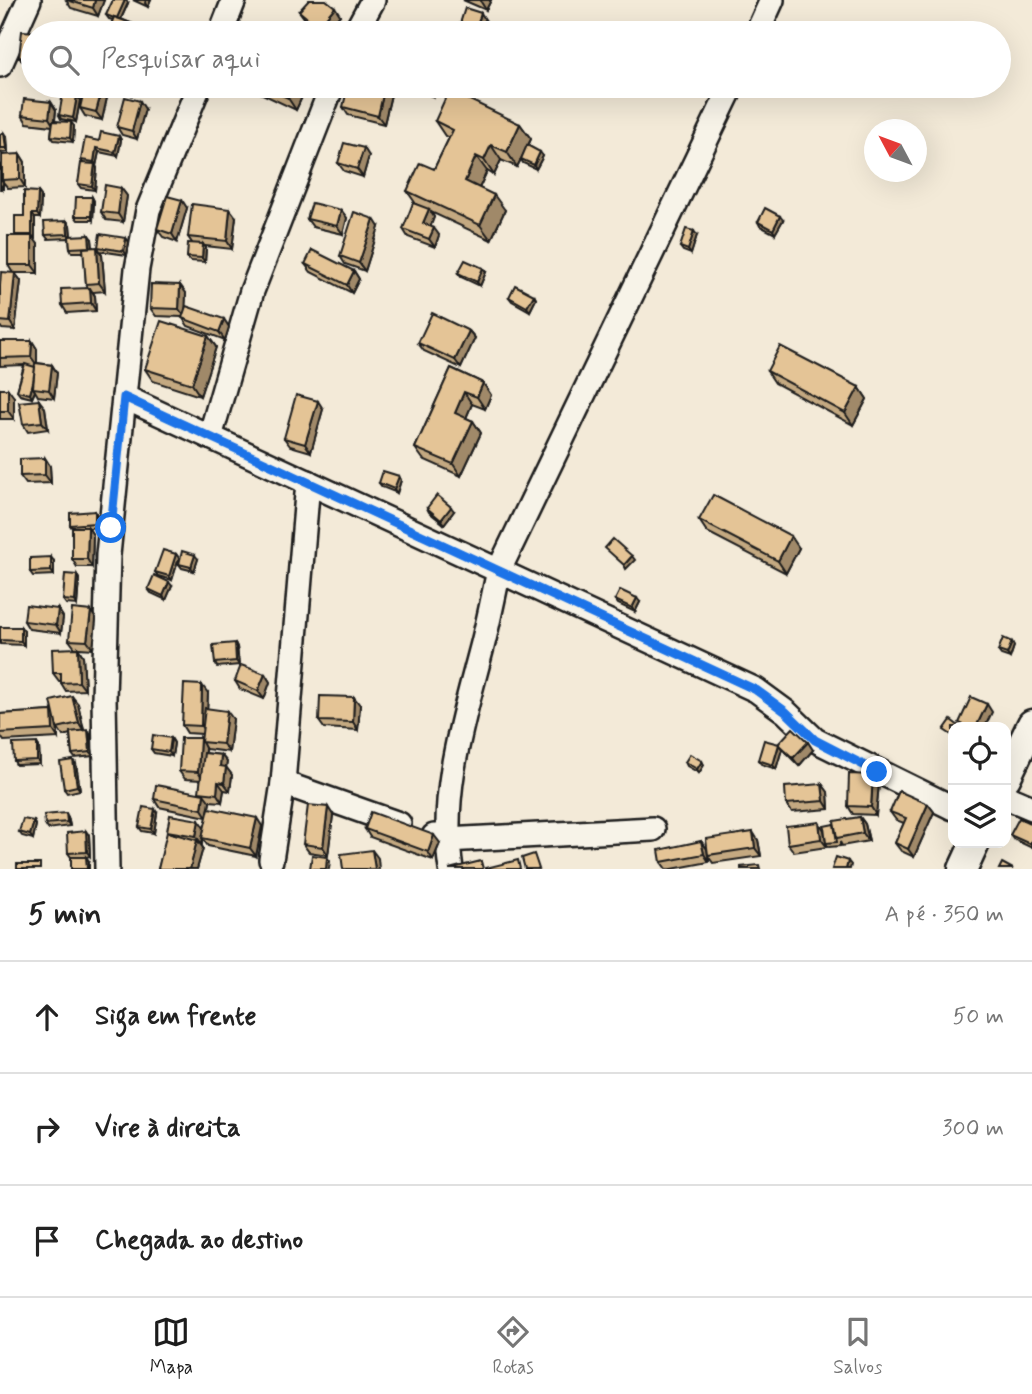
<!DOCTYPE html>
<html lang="pt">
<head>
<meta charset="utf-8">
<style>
	:root { --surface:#fff; --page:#f6f6f6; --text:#222; --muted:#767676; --line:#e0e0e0; --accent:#1c1c1c }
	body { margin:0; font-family:Mynerve,sans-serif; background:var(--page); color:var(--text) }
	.controls { position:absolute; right:21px; bottom:21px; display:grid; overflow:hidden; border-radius:14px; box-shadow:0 7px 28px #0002 }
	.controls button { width:63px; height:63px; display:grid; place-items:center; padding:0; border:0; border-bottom:2px solid var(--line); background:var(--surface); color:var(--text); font:35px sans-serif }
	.compass { position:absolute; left:864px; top:119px; width:63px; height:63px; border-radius:50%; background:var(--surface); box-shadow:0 7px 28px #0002; rotate:311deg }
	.stop { position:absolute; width:21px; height:21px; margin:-16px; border:5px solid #1a73e8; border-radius:50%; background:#fff }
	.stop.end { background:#1a73e8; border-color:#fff; box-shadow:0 2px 7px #0008 }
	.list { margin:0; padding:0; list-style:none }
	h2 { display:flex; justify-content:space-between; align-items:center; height:91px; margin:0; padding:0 28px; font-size:30px }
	h2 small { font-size:23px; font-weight:400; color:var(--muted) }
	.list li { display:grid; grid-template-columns:46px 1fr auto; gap:21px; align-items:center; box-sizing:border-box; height:112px; padding:0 28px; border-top:2px solid var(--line) }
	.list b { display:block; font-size:26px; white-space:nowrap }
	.list em { font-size:23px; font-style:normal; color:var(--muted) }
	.icon { flex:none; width:38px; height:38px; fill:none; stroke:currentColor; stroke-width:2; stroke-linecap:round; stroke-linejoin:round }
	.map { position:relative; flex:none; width:1032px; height:869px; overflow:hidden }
	.search { position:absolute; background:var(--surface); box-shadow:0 7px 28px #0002; left:21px; right:21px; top:21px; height:77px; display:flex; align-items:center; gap:18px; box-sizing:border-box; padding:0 24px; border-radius:38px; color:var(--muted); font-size:26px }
	.sheet { height:427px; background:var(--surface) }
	nav { display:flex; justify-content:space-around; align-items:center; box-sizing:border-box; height:98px; border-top:2px solid var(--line); background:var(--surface); font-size:19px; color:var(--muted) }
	nav a { display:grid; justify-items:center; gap:4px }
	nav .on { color:var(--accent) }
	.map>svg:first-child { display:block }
</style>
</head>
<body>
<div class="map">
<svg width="1032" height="869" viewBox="0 0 1032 869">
	<rect width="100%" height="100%" fill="#f3ead8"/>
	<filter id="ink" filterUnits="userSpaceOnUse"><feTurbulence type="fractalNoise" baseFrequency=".0143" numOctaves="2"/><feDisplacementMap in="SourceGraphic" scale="14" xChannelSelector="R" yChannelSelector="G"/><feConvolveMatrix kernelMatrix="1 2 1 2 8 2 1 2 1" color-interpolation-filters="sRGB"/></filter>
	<g filter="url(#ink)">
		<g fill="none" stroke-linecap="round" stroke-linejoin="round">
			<defs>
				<g id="minor">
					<polyline points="221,33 234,0"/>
					<polyline points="355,33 373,0"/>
					<polyline points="757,33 772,0"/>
					<polyline points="0,65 29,0"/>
					<polyline points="124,397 756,690 786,712 815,740 953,808"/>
					<polyline points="210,437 252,291 332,86"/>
					<polyline points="283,783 399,824"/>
					<polyline points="1006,797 1032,808"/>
					<polyline points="434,836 446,840 653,829"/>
					<polyline points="271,860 283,783 308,482"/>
					<polyline points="107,869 104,698 108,555 137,269 148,210 199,86"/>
					<path d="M451,869C439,792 464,717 483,643C489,619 494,594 499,570L732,86"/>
				</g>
				<g id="tertiary">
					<polyline points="1006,778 1032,724"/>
					<polyline points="963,869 975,843"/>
				</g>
			</defs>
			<!-- minor casing -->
			<use href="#minor" stroke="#1c1c1c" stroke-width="28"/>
			<!-- tertiary casing -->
			<use href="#tertiary" stroke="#1c1c1c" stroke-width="33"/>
			<!-- minor -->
			<use href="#minor" stroke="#f7f3e8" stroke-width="23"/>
			<!-- tertiary -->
			<use href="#tertiary" stroke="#f7f3e8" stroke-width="28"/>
		</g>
		<!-- wall -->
		<g fill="#c4a981" stroke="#1c1c1c" stroke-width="2">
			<polygon points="66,0 104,0 98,16 71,8"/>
			<polygon points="133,0 151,0 148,7"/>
			<polygon points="463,0 491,0 486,10"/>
			<polygon points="128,3 121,19 154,33 112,33 109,30 113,20 109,19 106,15"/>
			<polygon points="299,11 340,15 325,33 322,33 305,19"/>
			<polygon points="33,33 33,63 22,61 19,57"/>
			<polygon points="114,86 137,86 132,95"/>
			<polygon points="156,86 177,86 174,93"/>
			<polygon points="253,86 307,86 296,110 258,92"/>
			<polygon points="393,86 384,124 348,115 343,107"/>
			<polygon points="405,86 438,86 434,97"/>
			<polygon points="108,93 102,120 85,116 80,108"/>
			<polygon points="80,100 76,122 61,119 59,115"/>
			<polygon points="51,102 56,110 55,121 74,126 73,142 54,140 51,136 52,126 27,123 22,115"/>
			<polygon points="145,109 137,139 122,135 117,127"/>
			<polygon points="435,121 520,124 531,139 528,146 543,156 536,169 523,163 521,159 517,167 501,160 494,175 487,171 479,188 505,210 491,240 431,212 434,217 430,226 439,235 435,247 408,237 403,229 416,204 407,191 434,169 449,138 445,136"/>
			<polygon points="0,134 7,137 8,152 0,153"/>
			<polygon points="119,136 121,140 118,156 99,152 96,166 97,168 95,190 81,188 78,184 83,163 81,160 99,141"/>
			<polygon points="20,154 25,162 25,187 8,188 3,182 3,189 0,189 0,166 2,168"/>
			<polygon points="369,156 363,177 344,171 338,163"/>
			<polygon points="121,188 127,196 123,222 106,220 101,212"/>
			<polygon points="38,192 41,196 40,218 35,218 34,239 38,244 38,273 15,273 21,281 15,330 2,329 0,326 0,286 13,273 8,265 16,236 24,216"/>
			<polygon points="92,197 94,201 93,220 78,220 75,216"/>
			<polygon points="187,208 177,242 163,237 157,229"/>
			<polygon points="341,210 347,218 343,234 313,227 307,219"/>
			<polygon points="236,217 232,249 205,246 206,248 205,262 190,261 187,257 192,243 188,237"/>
			<polygon points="783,220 775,234 760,226 758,222"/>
			<polygon points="67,221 70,225 71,236 92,239 93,248 102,255 105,291 93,292 95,296 96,311 67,313 62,305 88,288 86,284 84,252 72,252 70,248 69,238 48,239 45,235"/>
			<polygon points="379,227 365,271 345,264 340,256"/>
			<polygon points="697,235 691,254 683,251 680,247"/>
			<polygon points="126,238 129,242 127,255 100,251 98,247"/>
			<polygon points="305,264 354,271 359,279 352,293 311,272"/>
			<polygon points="486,272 480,286 461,277 458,273"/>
			<polygon points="180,285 186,293 185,309 229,327 225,340 188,326 182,317 156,316 150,308"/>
			<polygon points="534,295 536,299 530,311 512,301 509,297"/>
			<polygon points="469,331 475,338 461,368 424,351 418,343"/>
			<polygon points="208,336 216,347 200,396 153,381 145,369"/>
			<polygon points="0,341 32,341 37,349 37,363 52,365 57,373 54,398 38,396 35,391 32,398 20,395 17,391 24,365 0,366"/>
			<polygon points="451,368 483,383 491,395 485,409 472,404 466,418 473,421 481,433 461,476 423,459 415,448"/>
			<polygon points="767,371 859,387 867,399 853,425 775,383"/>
			<polygon points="0,389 14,397 14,419 0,419"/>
			<polygon points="45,408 48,429 28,432 23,424"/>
			<polygon points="323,409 311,452 290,446 284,438"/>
			<polygon points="45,458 50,466 51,483 26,484 20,476"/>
			<polygon points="399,476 401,480 397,493 382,487 379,483"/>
			<polygon points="427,508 454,511 444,524 429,512"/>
			<polygon points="95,511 97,515 98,527 88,528 93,535 92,567 77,567 72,559 72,528 70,525"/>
			<polygon points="699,520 799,548 786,573 707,532"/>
			<polygon points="176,554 179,558 172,580 158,576 155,572"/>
			<polygon points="198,559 194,571 182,568 179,564"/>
			<polygon points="54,561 54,575 33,576 30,572"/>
			<polygon points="77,575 79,579 77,605 66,604 63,600"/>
			<polygon points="172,586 166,600 151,593 148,589"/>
			<polygon points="615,600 640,602 635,612 618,604"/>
			<polygon points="58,609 63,617 61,633 29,629 24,621"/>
			<polygon points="91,611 96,619 93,649 78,648 83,656 85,690 66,691 61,683 61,681 59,681 53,673 75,648 69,640"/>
			<polygon points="0,627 24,631 24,645 0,644"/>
			<polygon points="1012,642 1014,646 1010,658 1001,655 998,651"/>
			<polygon points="235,643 237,647 239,665 217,667 215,663"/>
			<polygon points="265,674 270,682 264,699 240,689 235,681"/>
			<polygon points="208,693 207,709 233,719 229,752 206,749 205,748 205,753 221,755 227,762 226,767 232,775 230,791 224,790 222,802 209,801 210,802 207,817 159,807 154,799 200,793 201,780 185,779 179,771 200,738 201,740 202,734 187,733 182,725"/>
			<polygon points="78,704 84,730 90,734 93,756 75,758 72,754 70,734 63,736 58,728 58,738 4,741 0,735 0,714 52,711 54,715"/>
			<polygon points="360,705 358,730 324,728 319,721"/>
			<polygon points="171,738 174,743 172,756 154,753 151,749"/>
			<polygon points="778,744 813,750 799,766 782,749 776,769 761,764 758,760"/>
			<polygon points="39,747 40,764 16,765 14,761"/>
			<polygon points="702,761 704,765 699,773 687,766 685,762"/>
			<polygon points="76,764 80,790 67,793 64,789"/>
			<polygon points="873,775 879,783 876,815 853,814 848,806"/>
			<polygon points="822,784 828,792 829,809 792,812 786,804"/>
			<polygon points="928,804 934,812 914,857 901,851 895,843 904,823 896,820 890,812"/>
			<polygon points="157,813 154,833 142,831 139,827"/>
			<polygon points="333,815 328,855 309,852 303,844"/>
			<polygon points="68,817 70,826 48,829 45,824"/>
			<polygon points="860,817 865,824 869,841 842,846 840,842 840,846 829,847 826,844 827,847 794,852 788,844 824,830 834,824"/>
			<polygon points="34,821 36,825 33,839 22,836 19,832"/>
			<polygon points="1032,824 1032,848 1013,839 1010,835"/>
			<polygon points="262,826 256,856 208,846 202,838 202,844 200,843 203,848 197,869 158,869 168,833 167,831 204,828"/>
			<polygon points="365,829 440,843 433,860 370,837"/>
			<polygon points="89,835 90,856 86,857 89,861 71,857 68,853"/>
			<polygon points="758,840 761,856 713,863 708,856 709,862 672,869 666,869 661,862 701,841 707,849"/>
		</g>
		<!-- shaded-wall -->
		<g fill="#a08969" stroke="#1c1c1c" stroke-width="2">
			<polygon points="95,0 104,0 98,16 93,8"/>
			<polygon points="125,0 126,0 128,3 119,23 116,19"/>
			<polygon points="146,0 151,0 148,7 145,3"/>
			<polygon points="482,0 491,0 486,10 481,2"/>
			<polygon points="335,7 340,15 325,33 323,33 318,27"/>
			<polygon points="481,13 486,21 483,33 475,33"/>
			<polygon points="103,86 108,93 102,120 96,112"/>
			<polygon points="128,86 137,86 132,95 127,87"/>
			<polygon points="168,86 177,86 174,93"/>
			<polygon points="293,86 307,86 296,110 288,98"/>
			<polygon points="385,86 393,86 384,124 378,116"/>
			<polygon points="430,86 438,86 434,97 429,89"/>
			<polygon points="77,96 80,100 76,122 73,118"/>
			<polygon points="140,101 145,109 137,139 132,131"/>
			<polygon points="51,102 56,110 54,126 49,118"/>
			<polygon points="71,122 74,126 73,142 70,138"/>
			<polygon points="520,124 531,139 517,167 507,152"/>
			<polygon points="4,133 7,137 8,152 6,148"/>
			<polygon points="119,136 121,140 118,156 115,152"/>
			<polygon points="491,145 501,160 494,175 484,160"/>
			<polygon points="96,148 99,152 96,166 94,162"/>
			<polygon points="364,148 369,156 363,177 357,169"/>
			<polygon points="540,152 543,156 536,169 534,165"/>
			<polygon points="20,154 25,162 25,187 20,179"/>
			<polygon points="476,156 487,171 475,197 465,181"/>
			<polygon points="95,164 97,168 95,190 92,186"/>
			<polygon points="0,166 4,171 2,180 3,182 3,189 0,184"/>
			<polygon points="121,188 127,196 123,222 118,214"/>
			<polygon points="38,192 41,196 40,218 37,214"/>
			<polygon points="494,195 505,210 491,240 480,225"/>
			<polygon points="92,197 94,201 93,220 91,216"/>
			<polygon points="182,200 187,208 177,242 172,234"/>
			<polygon points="230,209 236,217 232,249 227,241"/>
			<polygon points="429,209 434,217 429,231 423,223"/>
			<polygon points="341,210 347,218 343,234 337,226"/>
			<polygon points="32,214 35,218 35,239 32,235"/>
			<polygon points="780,216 783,220 775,234 773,230"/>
			<polygon points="374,219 379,227 365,271 359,263"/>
			<polygon points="67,221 70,225 71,238 68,234"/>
			<polygon points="434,228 439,235 435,247 429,239"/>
			<polygon points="694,231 697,235 691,254 688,250"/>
			<polygon points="89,235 92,239 93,251 90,247"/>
			<polygon points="32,236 38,244 38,273 32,265"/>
			<polygon points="126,238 129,242 127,255 124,251"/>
			<polygon points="203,244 206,248 205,262 202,258"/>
			<polygon points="97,247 102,255 105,291 99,283"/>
			<polygon points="483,268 486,272 480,286 477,282"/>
			<polygon points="354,271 359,279 352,293 347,285"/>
			<polygon points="15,273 21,281 15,330 10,322"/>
			<polygon points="180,285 186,293 185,317 179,309"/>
			<polygon points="90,288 95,296 96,311 91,303"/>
			<polygon points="534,295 536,299 530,311 527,307"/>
			<polygon points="224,319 229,327 225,340 219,332"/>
			<polygon points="469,331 475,338 461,368 455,360"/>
			<polygon points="208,336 216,347 200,396 192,384"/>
			<polygon points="32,341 37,349 37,365 31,357"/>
			<polygon points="52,365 57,373 54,398 49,390"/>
			<polygon points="37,368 33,388 35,391 32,398 30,394"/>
			<polygon points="483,383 491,395 485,409 477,397"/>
			<polygon points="859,387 867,399 853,425 845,413"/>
			<polygon points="8,389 14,397 14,419 8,411"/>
			<polygon points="464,392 472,404 463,425 455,413"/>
			<polygon points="39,400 45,408 48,429 42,422"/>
			<polygon points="318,401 323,409 311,452 305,444"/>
			<polygon points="473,421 481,433 461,476 453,464"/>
			<polygon points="45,458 50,466 51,483 45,475"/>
			<polygon points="399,476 401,480 397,493 394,489"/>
			<polygon points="451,507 454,511 444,524 441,520"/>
			<polygon points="95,511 97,515 98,527 95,523"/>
			<polygon points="88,527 93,535 92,567 87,559"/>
			<polygon points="791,536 799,548 786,573 778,561"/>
			<polygon points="176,554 179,558 172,580 169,576"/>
			<polygon points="195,555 198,559 194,571 191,567"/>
			<polygon points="632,556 635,560 626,569 624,565"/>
			<polygon points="51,557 54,561 54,575 51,571"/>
			<polygon points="77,575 79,579 77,605 75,601"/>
			<polygon points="169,582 172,586 166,600 163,596"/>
			<polygon points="637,598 640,602 635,612 632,608"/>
			<polygon points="58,609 63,617 61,633 56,625"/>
			<polygon points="91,611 96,619 93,649 87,641"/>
			<polygon points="21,627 24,631 24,645 21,641"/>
			<polygon points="1012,642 1014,646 1010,658 1007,654"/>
			<polygon points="235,643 237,647 239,665 236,661"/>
			<polygon points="78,648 83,656 85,690 79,682"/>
			<polygon points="265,674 270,682 264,699 258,691"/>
			<polygon points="202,685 208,693 206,734 201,726"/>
			<polygon points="72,696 78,704 84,731 79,723"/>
			<polygon points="354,697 360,705 358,730 353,722"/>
			<polygon points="987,704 992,712 985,727 976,727"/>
			<polygon points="52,711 57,719 58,738 53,730"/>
			<polygon points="227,711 233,719 229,752 223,744"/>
			<polygon points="88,730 90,734 93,756 90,752"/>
			<polygon points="171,738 174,743 172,756 169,752"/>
			<polygon points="200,738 205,748 203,780 198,772"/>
			<polygon points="808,742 813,750 799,766 793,758"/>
			<polygon points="37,743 39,747 40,764 37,760"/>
			<polygon points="779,745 782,749 776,769 773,765"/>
			<polygon points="221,755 227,762 225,774 220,766"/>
			<polygon points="73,760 76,764 80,790 77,786"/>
			<polygon points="702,761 704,765 699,773 697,769"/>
			<polygon points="226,767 232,775 230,791 224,783"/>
			<polygon points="873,775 879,783 876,815 871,807"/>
			<polygon points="218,782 224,790 222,802 217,794"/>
			<polygon points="822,784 828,792 829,809 824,801"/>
			<polygon points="204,794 210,802 207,817 202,809"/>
			<polygon points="928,804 934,812 914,857 908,849"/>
			<polygon points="328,807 333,815 328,855 323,847"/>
			<polygon points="155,809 157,813 154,833 151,829"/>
			<polygon points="66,813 68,817 70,826 67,822"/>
			<polygon points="860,817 865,824 869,841 863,833"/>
			<polygon points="257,818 262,826 256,856 250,848"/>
			<polygon points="199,820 204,828 202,844 196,836"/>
			<polygon points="34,821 36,825 33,839 30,835"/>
			<polygon points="819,822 824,830 827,847 821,839"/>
			<polygon points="86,831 89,835 90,856 87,852"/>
			<polygon points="753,832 758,840 761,856 755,848"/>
			<polygon points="434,835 440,843 433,860 428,852"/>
			<polygon points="197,840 203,848 197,869 190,869"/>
			<polygon points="701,841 707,849 709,862 704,854"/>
			<polygon points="372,850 378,858 379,869 375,869"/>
			<polygon points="86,857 89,861 89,869 87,869"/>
			<polygon points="327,857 330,861 329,869 326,869"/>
			<polygon points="848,861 851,865 850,869 846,869"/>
		</g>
		<!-- building -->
		<g fill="#e4c496" stroke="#1c1c1c" stroke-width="2">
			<polygon points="67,0 95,0 93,8"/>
			<polygon points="113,0 125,0 117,18 114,17 114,18 106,15"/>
			<polygon points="309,0 326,0 335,7 318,27 299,11"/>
			<polygon points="465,8 481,13 475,33 457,33"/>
			<polygon points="114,17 153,31 152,33 118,33 109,30"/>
			<polygon points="279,26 294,33 276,33"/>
			<polygon points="73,29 90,33 72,33"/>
			<polygon points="22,31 37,32 33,33 33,59 19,57"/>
			<polygon points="85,86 103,86 96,112 80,108"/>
			<polygon points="261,86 293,86 288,98"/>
			<polygon points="348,86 385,86 378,116 343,107"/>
			<polygon points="449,90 520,124 507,152 491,145 484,160 476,156 465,181 494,195 480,225 407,191 420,163 434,169 453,130 435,121"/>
			<polygon points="63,93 77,96 73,118 59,115"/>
			<polygon points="125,97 140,101 132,131 117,127"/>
			<polygon points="24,99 51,102 49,118 22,115"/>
			<polygon points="53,121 71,122 70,138 51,136"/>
			<polygon points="101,132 119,136 115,152 96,148 94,162 81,160 85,138 99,141"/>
			<polygon points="4,133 6,148 0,148 0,134"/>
			<polygon points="344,143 364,148 357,169 338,163"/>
			<polygon points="527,145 540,152 534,165 521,159"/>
			<polygon points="20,154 20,179 2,180 2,155"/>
			<polygon points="81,163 95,164 92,186 78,184"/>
			<polygon points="105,185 121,188 118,214 101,212"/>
			<polygon points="24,191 38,192 37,214 32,214 32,235 15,235 15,216 24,216"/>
			<polygon points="167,196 182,200 172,234 157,229"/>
			<polygon points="76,197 92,197 91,216 75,216"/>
			<polygon points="312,203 341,210 337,226 307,219"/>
			<polygon points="413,203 429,209 423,223 434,228 429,239 403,229"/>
			<polygon points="192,204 230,209 227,241 188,237"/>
			<polygon points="765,208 780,216 773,230 758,222"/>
			<polygon points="354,212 374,219 359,263 340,256"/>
			<polygon points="67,221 68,234 45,235 44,222"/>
			<polygon points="686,229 694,231 688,250 680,247"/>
			<polygon points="100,234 126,238 124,251 98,247"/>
			<polygon points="89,235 90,247 70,248 69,236"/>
			<rect x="8" y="236" width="24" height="29"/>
			<polygon points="188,243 203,244 202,258 187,257"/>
			<polygon points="97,247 99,283 86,284 83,248"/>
			<polygon points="312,250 354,271 347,285 305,264"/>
			<polygon points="465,260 483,268 477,282 458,273"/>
			<polygon points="1,272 15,273 10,322 0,321 0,286"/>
			<polygon points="151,284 180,285 179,309 150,308"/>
			<polygon points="515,285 534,295 527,307 509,297"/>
			<polygon points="90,288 91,303 62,305 61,289"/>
			<polygon points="186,306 224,319 219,332 182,318"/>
			<polygon points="432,313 469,331 455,360 418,343"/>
			<polygon points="161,321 208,336 192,384 145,369"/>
			<polygon points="0,341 32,341 31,357 0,358"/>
			<polygon points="780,346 859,387 845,413 767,371"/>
			<polygon points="35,363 52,365 49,390 33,388"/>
			<polygon points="25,364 35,367 33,382 30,394 17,391"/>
			<polygon points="451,368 483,383 477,397 464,392 455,413 473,421 453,464 415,448"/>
			<rect x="0" y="389" width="8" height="22"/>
			<polygon points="296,395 318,401 305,444 284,438"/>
			<polygon points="39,400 42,422 23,424 19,402"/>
			<polygon points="45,458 45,475 20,476 20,459"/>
			<polygon points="383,471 399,476 394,489 379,483"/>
			<polygon points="437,495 451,507 441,520 427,508"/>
			<polygon points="713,495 791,536 778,561 699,520"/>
			<polygon points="95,511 95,523 70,525 70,513"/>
			<polygon points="72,527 88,527 87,559 72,559"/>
			<polygon points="613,539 632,556 624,565 605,548"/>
			<polygon points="163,550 176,554 169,576 155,572"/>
			<polygon points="182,551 195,555 191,567 179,564"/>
			<polygon points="51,557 51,571 30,572 30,558"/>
			<polygon points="65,574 77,575 75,601 63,600"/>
			<polygon points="154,575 169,582 163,596 148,589"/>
			<polygon points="620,590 637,598 632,608 615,600"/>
			<polygon points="26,605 58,609 56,625 24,621"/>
			<polygon points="72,609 91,611 87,641 69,640"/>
			<polygon points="0,627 21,627 21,641 0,640"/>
			<polygon points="1003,638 1012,642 1007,654 998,651"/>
			<polygon points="235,643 236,661 215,663 213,645"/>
			<polygon points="78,648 79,682 61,683 61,673 53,673 52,649"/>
			<polygon points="241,665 265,674 258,691 235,681"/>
			<polygon points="184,684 202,685 201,726 182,725"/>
			<polygon points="72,696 79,723 57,728 51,701"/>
			<polygon points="320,696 354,697 353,722 319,721"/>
			<polygon points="971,697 987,704 976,727 969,727 959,723"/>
			<polygon points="205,708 227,711 223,744 201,742"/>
			<polygon points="52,711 53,730 0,733 0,714"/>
			<polygon points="951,720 960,727 953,727 953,736 944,730"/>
			<polygon points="793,728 808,742 793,758 778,744"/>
			<polygon points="88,730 90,752 72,754 70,732"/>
			<polygon points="153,735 171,738 169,752 151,749"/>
			<polygon points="181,738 200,738 198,772 179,771"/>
			<polygon points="764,740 779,744 773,765 758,760"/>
			<polygon points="37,743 37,760 14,761 13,744"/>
			<polygon points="204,753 221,755 220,766 226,767 224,783 218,782 217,794 199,792"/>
			<polygon points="690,754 702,761 697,769 685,762"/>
			<polygon points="73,760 77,786 64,789 60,762"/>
			<polygon points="849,774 873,775 871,807 848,806"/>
			<polygon points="822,784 824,801 786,804 785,787"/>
			<polygon points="156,785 204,794 202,809 154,799"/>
			<polygon points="899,791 928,804 908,849 895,843 906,818 890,812"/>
			<polygon points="308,805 328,807 323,847 303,844"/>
			<polygon points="143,807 155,809 151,829 139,827"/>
			<polygon points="209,808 257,818 250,848 202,838"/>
			<polygon points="371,812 434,835 428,852 365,829"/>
			<polygon points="66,813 67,822 45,824 44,815"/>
			<polygon points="170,815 199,820 196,836 167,831"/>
			<polygon points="860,817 863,833 837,838 834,821"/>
			<polygon points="1019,818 1032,824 1032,840 1030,844 1010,835"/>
			<polygon points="23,819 34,821 30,835 19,832"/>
			<polygon points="819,822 821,839 788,844 786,826"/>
			<polygon points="834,824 837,842 826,843 824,826"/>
			<polygon points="86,831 87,852 68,853 67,833"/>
			<polygon points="167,832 197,840 190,869 158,869"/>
			<polygon points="753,832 755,848 708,855 706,839"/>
			<polygon points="701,841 704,854 661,862 659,850"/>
			<polygon points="372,850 375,869 343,869 341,854"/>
			<polygon points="534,854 539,869 525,869 522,858"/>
			<polygon points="312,855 327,857 326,869 310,869"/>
			<polygon points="71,857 86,857 87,869 71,869"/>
			<polygon points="836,857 848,861 846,869 832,869"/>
			<polygon points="518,860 520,869 486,869 486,868"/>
			<polygon points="481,861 483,869 449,869"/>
			<polygon points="1002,863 1013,869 999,869"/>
			<rect x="17" y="864" width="23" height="5"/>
			<polygon points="759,865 760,869 741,869 741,867"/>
		</g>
	</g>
	<g fill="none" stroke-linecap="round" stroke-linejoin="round" filter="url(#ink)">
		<!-- route -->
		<polyline stroke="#1a73e8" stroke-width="9" points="111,528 124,397 756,690 786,712 815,740 877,772"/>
	</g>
</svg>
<div class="controls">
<button><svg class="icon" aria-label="locate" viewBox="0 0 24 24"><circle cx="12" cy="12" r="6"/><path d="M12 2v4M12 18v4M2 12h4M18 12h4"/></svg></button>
<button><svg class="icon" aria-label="layers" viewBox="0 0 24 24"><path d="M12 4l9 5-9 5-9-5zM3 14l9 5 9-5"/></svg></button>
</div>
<svg class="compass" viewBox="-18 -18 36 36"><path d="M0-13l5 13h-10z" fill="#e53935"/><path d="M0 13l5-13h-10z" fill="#767676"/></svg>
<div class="stop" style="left:111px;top:528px"></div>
<div class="stop end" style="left:877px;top:772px"></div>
<div class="search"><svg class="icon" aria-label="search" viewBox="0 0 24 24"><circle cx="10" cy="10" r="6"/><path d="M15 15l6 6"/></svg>Pesquisar aqui</div>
</div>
<section class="sheet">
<h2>5 min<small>A pé · 350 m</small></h2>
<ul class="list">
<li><svg class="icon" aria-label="ahead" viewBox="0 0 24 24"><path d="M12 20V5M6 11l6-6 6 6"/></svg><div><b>Siga em frente</b></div><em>50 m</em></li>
<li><svg class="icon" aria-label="right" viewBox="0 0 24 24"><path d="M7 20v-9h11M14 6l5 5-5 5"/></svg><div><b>Vire à direita</b></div><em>300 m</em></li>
<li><svg class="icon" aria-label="arrive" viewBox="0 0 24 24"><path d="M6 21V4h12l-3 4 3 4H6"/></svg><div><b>Chegada ao destino</b></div></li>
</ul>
</section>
<nav>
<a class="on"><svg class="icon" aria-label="map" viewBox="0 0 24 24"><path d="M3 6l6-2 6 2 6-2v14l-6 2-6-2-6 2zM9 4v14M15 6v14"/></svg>Mapa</a>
<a><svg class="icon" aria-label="directions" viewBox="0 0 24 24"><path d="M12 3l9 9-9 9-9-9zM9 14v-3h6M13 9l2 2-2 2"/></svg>Rotas</a>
<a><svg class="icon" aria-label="saved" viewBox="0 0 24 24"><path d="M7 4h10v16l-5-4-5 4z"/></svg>Salvos</a>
</nav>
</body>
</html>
